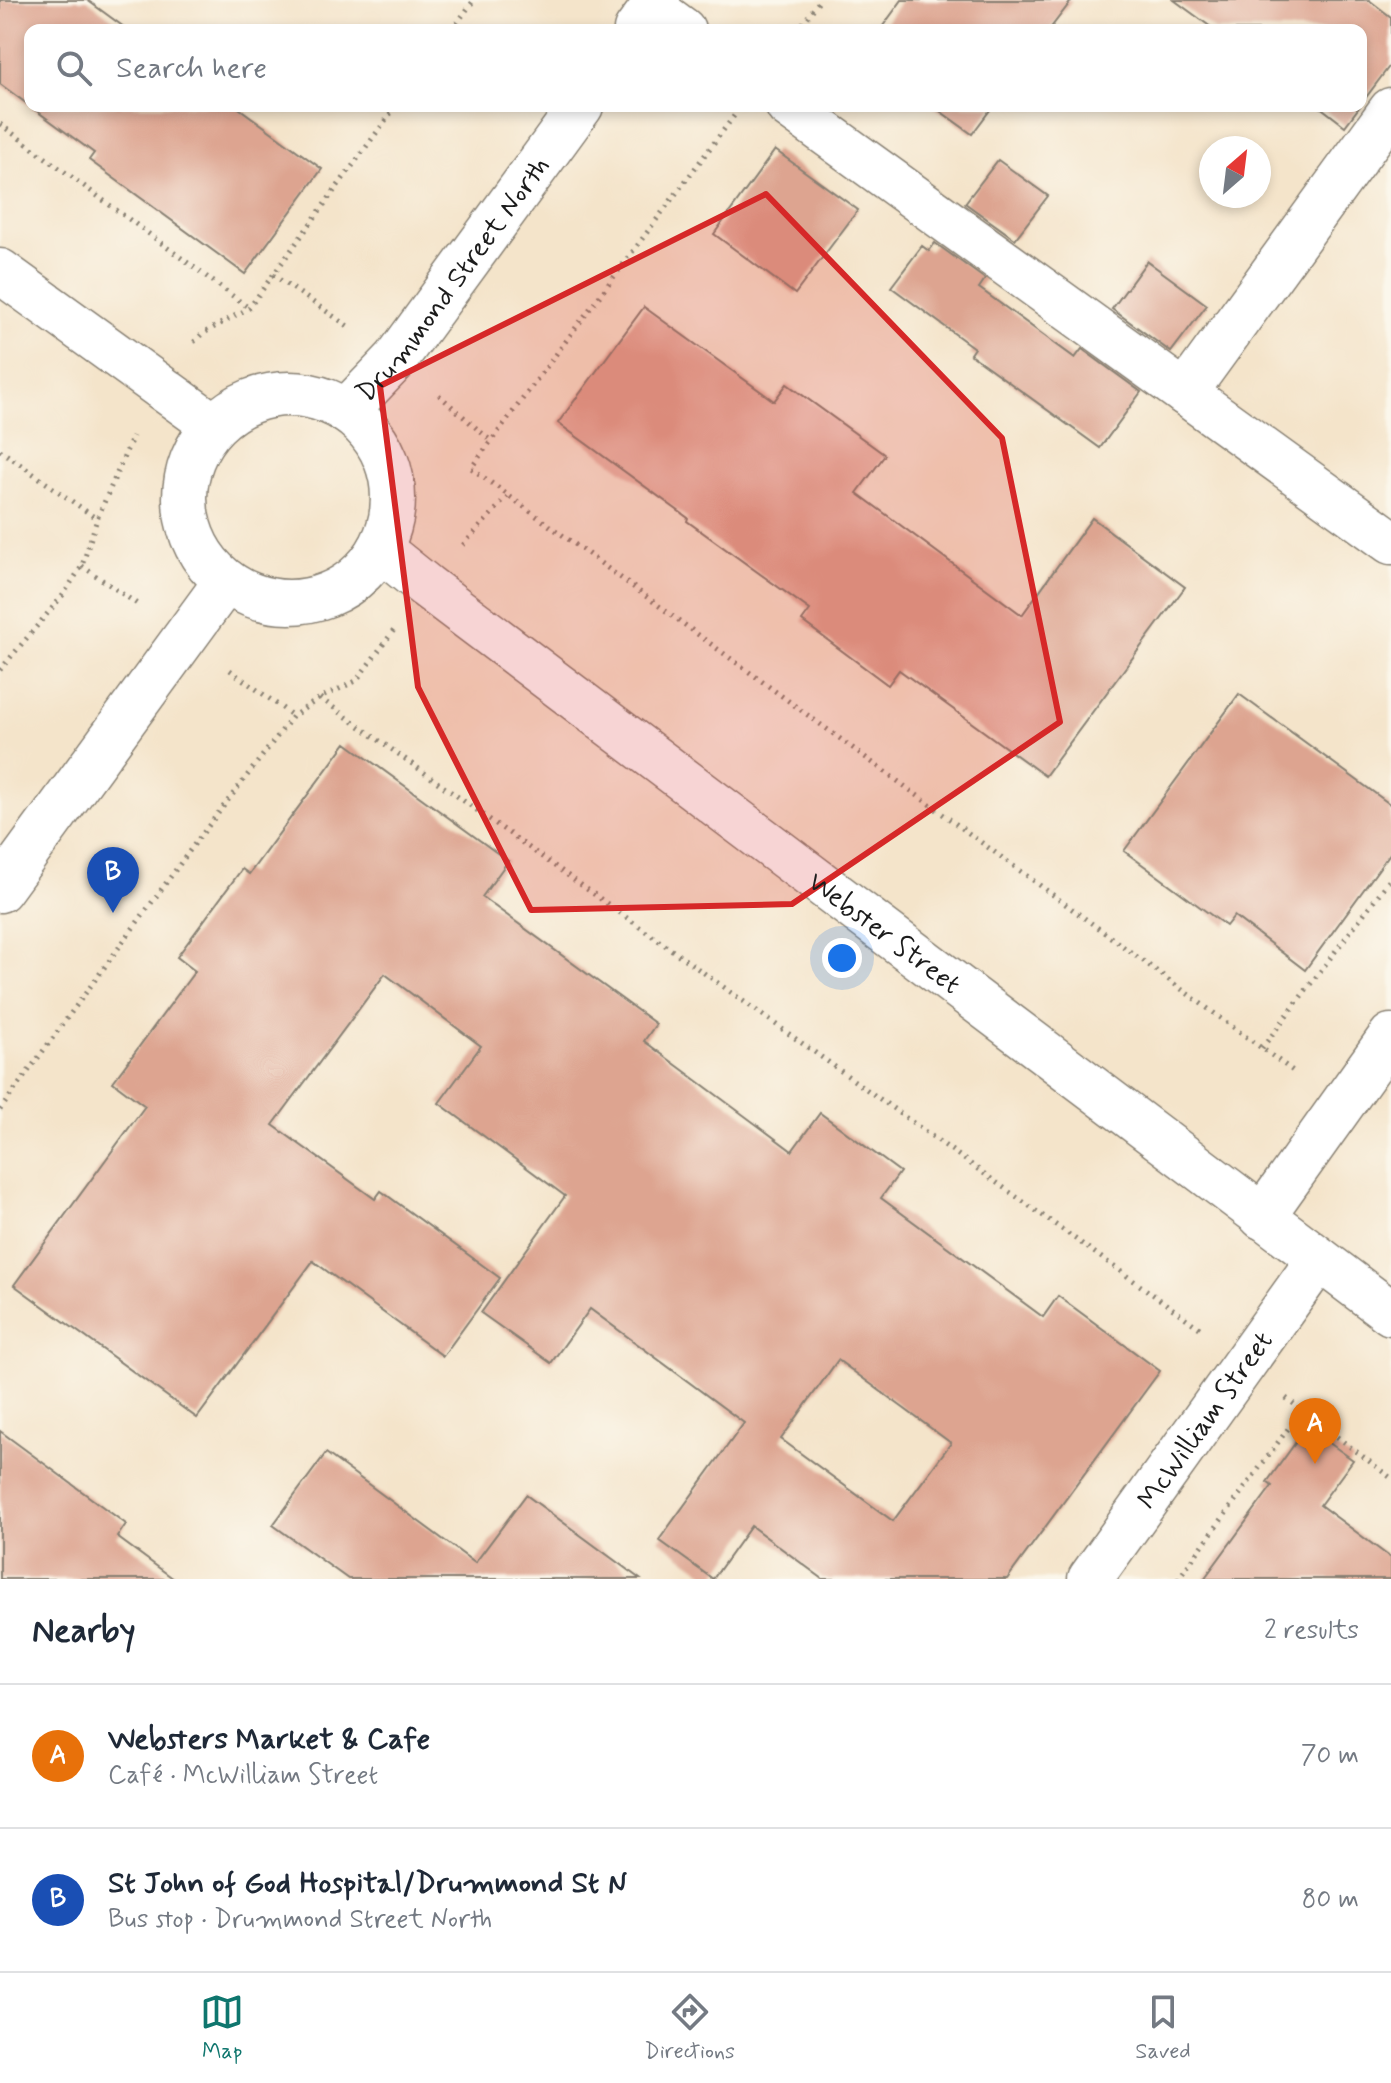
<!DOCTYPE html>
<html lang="en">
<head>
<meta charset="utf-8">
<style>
	:root { --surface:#fff; --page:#f2f2f3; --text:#1f2937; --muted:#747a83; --line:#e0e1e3; --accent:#0f766e }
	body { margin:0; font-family:Mynerve,sans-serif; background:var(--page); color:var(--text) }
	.compass { position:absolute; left:1199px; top:136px; width:72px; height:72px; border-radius:50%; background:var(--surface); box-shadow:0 4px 12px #0003; rotate:28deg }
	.you { position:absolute; left:842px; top:958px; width:28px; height:28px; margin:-20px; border:6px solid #fff; border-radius:50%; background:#1a73e8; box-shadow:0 0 0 12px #1a73e833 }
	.badge { display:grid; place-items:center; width:52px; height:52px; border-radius:50%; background:var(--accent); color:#fff; font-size:26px; font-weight:700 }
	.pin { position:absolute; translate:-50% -66px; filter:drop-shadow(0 2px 4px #0008) }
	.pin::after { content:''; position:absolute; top:42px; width:28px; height:24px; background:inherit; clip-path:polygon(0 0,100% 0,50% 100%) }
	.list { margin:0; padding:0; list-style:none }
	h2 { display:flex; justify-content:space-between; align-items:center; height:104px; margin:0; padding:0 32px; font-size:34px }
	h2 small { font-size:26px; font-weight:400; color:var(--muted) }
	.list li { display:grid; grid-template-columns:52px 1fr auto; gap:24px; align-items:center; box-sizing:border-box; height:144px; padding:0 32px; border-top:2px solid var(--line) }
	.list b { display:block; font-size:30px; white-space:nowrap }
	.list p { margin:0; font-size:26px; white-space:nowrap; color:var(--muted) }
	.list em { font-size:26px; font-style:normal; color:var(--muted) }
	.icon { flex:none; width:44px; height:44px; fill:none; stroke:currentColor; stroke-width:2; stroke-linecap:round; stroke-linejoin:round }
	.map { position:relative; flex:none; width:1391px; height:1579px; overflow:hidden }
	.search { position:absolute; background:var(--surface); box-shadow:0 4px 12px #0003; left:24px; right:24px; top:24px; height:88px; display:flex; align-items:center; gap:20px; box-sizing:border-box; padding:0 28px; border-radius:16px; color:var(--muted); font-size:30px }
	.sheet { height:392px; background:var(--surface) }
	nav { display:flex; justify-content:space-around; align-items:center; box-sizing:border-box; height:112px; border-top:2px solid var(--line); background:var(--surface); font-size:22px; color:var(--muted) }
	nav a { display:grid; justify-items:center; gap:4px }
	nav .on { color:var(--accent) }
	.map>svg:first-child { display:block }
</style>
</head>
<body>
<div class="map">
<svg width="1391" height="1579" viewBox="0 0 1391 1579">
	<rect width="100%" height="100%" fill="#fbf7ec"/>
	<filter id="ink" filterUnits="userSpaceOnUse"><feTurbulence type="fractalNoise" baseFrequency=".0125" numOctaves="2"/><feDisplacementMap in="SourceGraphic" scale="16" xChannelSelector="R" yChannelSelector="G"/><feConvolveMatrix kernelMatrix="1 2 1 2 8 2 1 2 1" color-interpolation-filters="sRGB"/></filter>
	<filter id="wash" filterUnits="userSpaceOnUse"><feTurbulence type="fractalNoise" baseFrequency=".006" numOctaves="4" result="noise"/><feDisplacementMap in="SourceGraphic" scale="32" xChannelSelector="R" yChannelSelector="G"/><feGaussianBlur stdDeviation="1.8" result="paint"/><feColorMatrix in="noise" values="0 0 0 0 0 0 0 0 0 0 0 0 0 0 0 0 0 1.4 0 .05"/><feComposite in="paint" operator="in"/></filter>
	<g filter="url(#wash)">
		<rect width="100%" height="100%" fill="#f4e4ca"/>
		<g id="blocks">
			<!-- building -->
			<g fill="#dda490" fill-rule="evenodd">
				<polygon points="0,0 87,0 128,30 30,30 30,106 236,106 322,169 245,274 89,160 94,153 0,84"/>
				<polygon points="902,0 1072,0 1049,30 880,30"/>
				<polygon points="1174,0 1369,0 1391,17 1391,64 1361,104 1361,30 1215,30"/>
				<polygon points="933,106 993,106 972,134"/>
				<polygon points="1319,106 1360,106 1345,126"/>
				<polygon points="775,150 858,210 795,294 714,234"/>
				<polygon points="998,160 1048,196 1015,239 965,203"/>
				<polygon points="935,243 985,279 979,288 1075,358 1082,349 1141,392 1100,448 970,354 974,348 891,287 922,246 929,251"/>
				<polygon points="1147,261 1207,305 1171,352 1112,309"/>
				<polygon points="644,307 774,401 787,384 885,455 857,493 1022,615 1092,518 1185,587 1045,776 899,670 888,685 802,621 810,610 687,521 688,518 558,423"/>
				<polygon points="1239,694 1391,805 1391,852 1305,970 1234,916 1226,926 1124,851"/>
				<path d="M346,743L508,861L482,897L656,1024L644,1041L792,1151L820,1113L900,1172L881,1198L1043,1317L1058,1296L1160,1371L1007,1579H823L751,1526L713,1579L659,1540L744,1423L590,1309L551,1363L481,1313L565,1196L439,1103L481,1046L385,974L273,1125L375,1199L381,1191L500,1278L443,1356L313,1261L197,1418L14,1285L145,1106L113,1082L195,971L177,957L242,869L249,874ZM838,1360L951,1443L893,1521L781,1439Z"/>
				<polygon points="1307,1427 1353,1460 1320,1505 1391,1558 1391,1579 1204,1579 1272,1486 1267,1482"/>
				<polygon points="0,1431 126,1524 117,1537 174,1579 0,1579"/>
				<polygon points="326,1453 475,1563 526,1495 640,1579 348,1579 273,1525"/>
			</g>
		</g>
	</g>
	<g filter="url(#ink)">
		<use href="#blocks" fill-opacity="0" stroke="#888073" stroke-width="2"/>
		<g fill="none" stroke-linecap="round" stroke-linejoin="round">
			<defs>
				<g id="minor">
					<polyline points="653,8 683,30"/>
					<polyline points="788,106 1391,542"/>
					<polyline points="0,271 213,425"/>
					<polyline points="1185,393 1391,110"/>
					<path id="s1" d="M380,549L426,586L1391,1313"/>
					<polyline points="1262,1217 1391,1036"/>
					<path id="s2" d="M1090,1579L1319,1259"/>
				</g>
				<g id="major">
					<polyline points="636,30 658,0"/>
					<circle cx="289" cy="498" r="104"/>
					<path id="s3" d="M346,411L396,359L581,106"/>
					<polyline points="0,890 226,581"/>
				</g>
			</defs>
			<!-- minor casing -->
			<use href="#minor" stroke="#888073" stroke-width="47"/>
			<!-- major casing -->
			<use href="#major" stroke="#888073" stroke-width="47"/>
			<!-- path -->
			<g stroke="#888073" stroke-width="5" stroke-dasharray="2 6" stroke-linecap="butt">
				<polyline points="452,30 474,0"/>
				<polyline points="798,30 820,0"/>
				<polyline points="734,116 471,468 1297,1074"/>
				<polyline points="0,124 249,308"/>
				<polyline points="273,275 348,326"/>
				<polyline points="194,342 202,334 249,308 396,106"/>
				<polyline points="439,395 491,441"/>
				<polyline points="0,450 97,519"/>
				<polyline points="463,545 509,495"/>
				<polyline points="82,566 140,606"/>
				<polyline points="0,670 63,595 82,566 97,519 133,436"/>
				<polyline points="230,670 293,716"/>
				<polyline points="320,698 1201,1329"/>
				<polyline points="1262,1048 1391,878"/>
				<polyline points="0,1110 196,842 293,716 320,698 356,681 394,630"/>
				<polyline points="1286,1398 1391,1478"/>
				<polyline points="1178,1579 1301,1411"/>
			</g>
			<!-- minor -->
			<use href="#minor" stroke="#fff" stroke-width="44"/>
			<!-- major -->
			<use href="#major" stroke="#fff" stroke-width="44"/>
		</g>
	</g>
	<!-- marked area -->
	<path fill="#d62828" fill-opacity="0.2" stroke="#d62828" stroke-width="6" stroke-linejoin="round" d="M766,194L1002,438L1060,722L792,904L531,910L418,687L380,386Z"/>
	<g text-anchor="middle" stroke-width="7" stroke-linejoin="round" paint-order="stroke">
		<!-- street labels -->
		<g font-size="28" fill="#1c1c1c" stroke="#fbf7ec">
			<text dy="10" stroke="none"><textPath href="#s3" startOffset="170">Drummond Street North</textPath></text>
			<text dy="10" stroke="none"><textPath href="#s1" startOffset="634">Webster Street</textPath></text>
			<text dy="10" stroke="none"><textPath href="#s2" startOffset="196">McWilliam Street</textPath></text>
		</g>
	</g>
</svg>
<svg class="compass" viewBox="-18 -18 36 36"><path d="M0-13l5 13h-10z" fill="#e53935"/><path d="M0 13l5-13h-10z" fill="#747a83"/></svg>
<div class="you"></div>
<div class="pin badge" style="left:1315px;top:1464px;background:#e8710a">A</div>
<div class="pin badge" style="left:113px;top:913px;background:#1a4fb4">B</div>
<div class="search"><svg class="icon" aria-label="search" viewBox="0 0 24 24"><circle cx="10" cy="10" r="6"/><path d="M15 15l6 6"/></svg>Search here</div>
</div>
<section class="sheet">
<h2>Nearby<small>2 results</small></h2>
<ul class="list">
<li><span class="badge" style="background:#e8710a">A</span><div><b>Websters Market &amp; Cafe</b><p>Café · McWilliam Street</p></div><em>70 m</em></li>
<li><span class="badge" style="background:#1a4fb4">B</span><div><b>St John of God Hospital/Drummond St N</b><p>Bus stop · Drummond Street North</p></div><em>80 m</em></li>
</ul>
</section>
<nav>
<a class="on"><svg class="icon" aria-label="map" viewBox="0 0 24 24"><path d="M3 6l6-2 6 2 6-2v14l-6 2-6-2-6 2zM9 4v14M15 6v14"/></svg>Map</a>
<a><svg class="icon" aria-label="directions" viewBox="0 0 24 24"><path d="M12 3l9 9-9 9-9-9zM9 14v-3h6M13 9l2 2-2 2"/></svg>Directions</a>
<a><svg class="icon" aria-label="saved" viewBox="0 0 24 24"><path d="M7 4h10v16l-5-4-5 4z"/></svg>Saved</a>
</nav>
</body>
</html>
